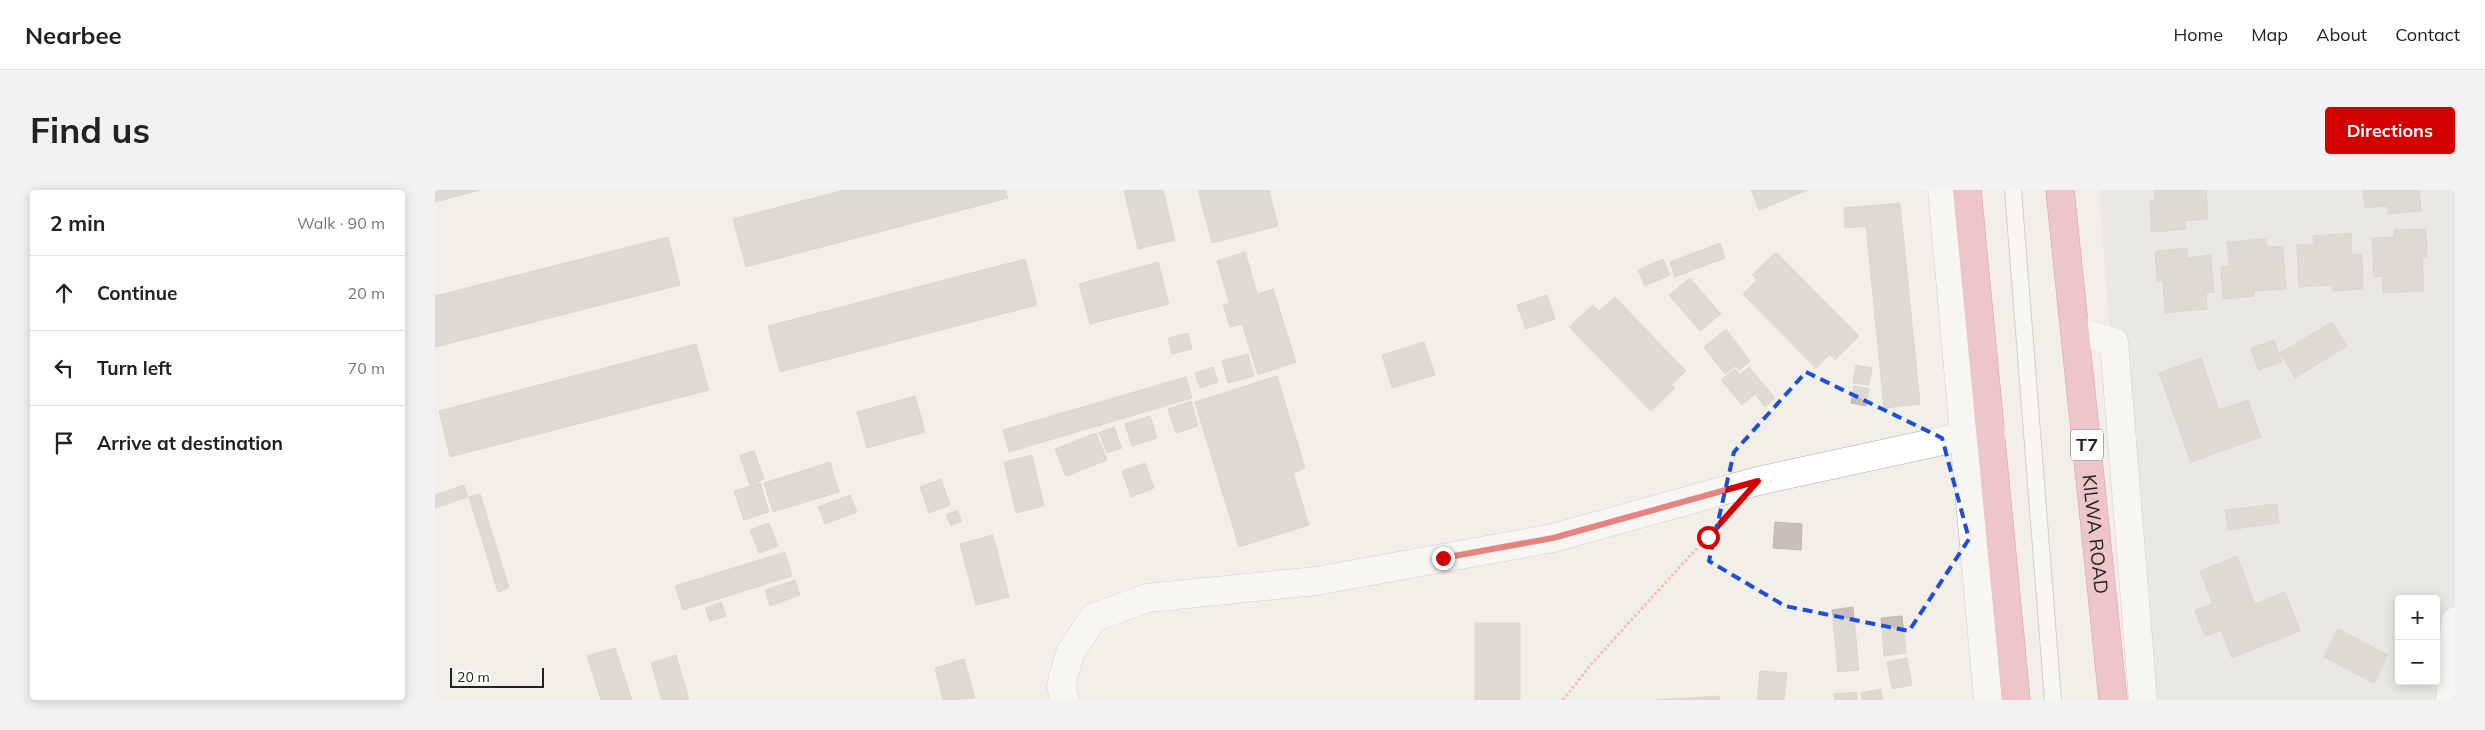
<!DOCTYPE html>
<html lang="en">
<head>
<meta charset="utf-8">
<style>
	:root { --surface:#fff; --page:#f2f2f2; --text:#222; --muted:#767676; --line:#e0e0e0; --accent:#d40000 }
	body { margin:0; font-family:Mulish,sans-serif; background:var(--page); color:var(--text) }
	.controls { position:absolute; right:15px; bottom:15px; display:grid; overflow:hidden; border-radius:5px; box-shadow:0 2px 12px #0003 }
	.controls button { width:45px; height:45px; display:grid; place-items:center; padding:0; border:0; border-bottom:1px solid var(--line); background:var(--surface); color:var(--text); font:25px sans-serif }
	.scale { position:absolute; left:15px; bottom:12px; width:94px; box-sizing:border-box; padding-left:5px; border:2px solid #222; border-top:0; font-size:14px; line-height:18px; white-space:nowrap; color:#222; -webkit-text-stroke:4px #fff; paint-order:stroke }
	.stop { position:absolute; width:15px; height:15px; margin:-11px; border:4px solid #d40000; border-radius:50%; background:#fff }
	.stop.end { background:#d40000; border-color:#fff; box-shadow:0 1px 5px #0008 }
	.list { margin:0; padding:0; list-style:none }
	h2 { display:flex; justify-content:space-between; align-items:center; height:65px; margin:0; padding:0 20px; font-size:21px }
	h2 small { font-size:16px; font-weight:400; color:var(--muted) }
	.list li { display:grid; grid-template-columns:32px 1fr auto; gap:15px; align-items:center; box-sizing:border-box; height:75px; padding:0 20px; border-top:1px solid var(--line) }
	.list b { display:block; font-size:19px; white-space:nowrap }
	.list em { font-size:16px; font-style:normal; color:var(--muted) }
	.icon { flex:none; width:28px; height:28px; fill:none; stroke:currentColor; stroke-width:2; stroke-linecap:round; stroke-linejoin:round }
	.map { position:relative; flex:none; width:2020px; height:510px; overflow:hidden; border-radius:5px }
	header { display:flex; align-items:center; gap:30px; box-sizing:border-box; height:70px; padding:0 25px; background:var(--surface); border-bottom:1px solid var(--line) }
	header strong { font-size:24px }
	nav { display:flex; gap:28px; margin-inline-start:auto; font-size:18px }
	.intro { display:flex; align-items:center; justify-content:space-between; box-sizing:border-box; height:120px; padding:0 30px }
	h1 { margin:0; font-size:35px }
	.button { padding:12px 22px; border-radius:5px; background:var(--accent); color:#fff; font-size:18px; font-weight:700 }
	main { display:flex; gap:30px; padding:0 30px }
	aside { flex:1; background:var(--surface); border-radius:5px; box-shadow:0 2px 12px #0003 }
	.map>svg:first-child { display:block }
</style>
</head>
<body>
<header>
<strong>Nearbee</strong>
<nav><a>Home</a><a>Map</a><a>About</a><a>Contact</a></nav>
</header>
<div class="intro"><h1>Find us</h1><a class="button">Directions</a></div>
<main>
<aside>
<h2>2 min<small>Walk · 90 m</small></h2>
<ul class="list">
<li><svg class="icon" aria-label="ahead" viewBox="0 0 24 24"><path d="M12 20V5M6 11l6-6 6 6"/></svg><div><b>Continue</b></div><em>20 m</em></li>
<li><svg class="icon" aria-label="left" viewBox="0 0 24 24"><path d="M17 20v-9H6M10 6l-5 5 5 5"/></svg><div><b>Turn left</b></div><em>70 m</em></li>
<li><svg class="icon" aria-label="arrive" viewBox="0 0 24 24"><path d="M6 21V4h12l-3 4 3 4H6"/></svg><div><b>Arrive at destination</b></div></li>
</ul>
</aside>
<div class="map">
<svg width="2020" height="510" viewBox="0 0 2020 510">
	<rect width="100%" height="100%" fill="#f2efe9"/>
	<!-- residential -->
	<path fill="#e0dfdf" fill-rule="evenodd" d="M1664,0H2020V510H1702ZM1964,409H2001V491H1964Z"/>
	<!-- building -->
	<g fill="#c7bfb8" stroke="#c4b6ab">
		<polygon points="0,0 45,0 0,12"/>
		<polygon points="409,0 570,0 573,8 311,77 298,29"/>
		<polygon points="689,0 728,0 740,50 703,59"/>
		<polygon points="763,0 834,0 843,36 777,53"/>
		<polygon points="1316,0 1373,0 1324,20"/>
		<polygon points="1719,0 1771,0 1773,29 1750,31 1751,39 1717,42 1715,11 1720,11"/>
		<polygon points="1928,0 1984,0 1986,21 1953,24 1952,16 1930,18"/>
		<polygon points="1465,13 1485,214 1449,218 1431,36 1410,38 1409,18"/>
		<polygon points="1991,39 1992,67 1987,68 1989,101 1948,103 1947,86 1939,87 1937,48 1959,47 1959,40"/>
		<polygon points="1916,43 1917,65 1927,64 1928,99 1898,101 1897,95 1864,97 1862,55 1879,54 1878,46"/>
		<polygon points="233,47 245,95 0,157 0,106"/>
		<polygon points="1831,49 1832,57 1848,56 1851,99 1819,101 1819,106 1788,109 1786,77 1794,76 1792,52"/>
		<polygon points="1285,53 1290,68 1240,87 1235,72"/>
		<polygon points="1752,58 1752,68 1776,65 1779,102 1771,103 1772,119 1730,123 1728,91 1722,91 1720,61"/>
		<polygon points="810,62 822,103 794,112 782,71"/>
		<polygon points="1341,62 1424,146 1400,170 1395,164 1381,178 1308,104 1322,90 1317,85"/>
		<polygon points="590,69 602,115 345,182 333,136"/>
		<polygon points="1228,69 1235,85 1210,96 1203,80"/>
		<polygon points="723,72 734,114 655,134 644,94"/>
		<polygon points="1255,88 1286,124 1265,141 1234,105"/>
		<polygon points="838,99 861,172 823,185 807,134 795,137 788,115"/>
		<polygon points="1112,105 1120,129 1091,139 1082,115"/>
		<polygon points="1180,107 1251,181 1236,195 1240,198 1216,221 1134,137 1158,115 1164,121"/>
		<polygon points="1897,132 1912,156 1860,188 1845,163"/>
		<polygon points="1291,139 1315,171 1304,180 1300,176 1290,184 1269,157"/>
		<polygon points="753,143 757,159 737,164 733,148"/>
		<polygon points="1839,150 1847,172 1823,180 1816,158"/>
		<polygon points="989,152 1000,185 957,198 947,165"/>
		<polygon points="261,154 274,200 15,267 4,221"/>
		<polygon points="813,164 819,186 793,193 787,171"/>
		<polygon points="1766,168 1784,220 1813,210 1826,247 1756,272 1724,183"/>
		<polygon points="1421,175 1437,178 1434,195 1418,193"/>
		<polygon points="778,177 783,192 765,198 760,183"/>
		<polygon points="1314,177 1340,208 1330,217 1320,204 1307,215 1286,190 1300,179 1305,185"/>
		<polygon points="842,186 870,278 858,283 874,335 804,357 760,212"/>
		<polygon points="751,187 757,208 574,262 568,240"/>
		<polygon points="1419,196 1434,199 1431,216 1416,213"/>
		<polygon points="480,206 490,242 432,258 422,222"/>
		<polygon points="756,211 763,236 741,243 733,219"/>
		<polygon points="715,226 722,248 697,256 690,234"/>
		<polygon points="679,237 687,258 672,263 664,243"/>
		<polygon points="661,243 672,270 631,286 620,259"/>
		<polygon points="319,260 329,289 315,295 305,266"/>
		<polygon points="597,265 609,316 581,323 569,272"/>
		<polygon points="395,272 404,302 338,322 329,293"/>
		<polygon points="710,273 719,298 696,307 687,281"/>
		<polygon points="506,289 515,315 494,323 485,297"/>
		<polygon points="325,293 334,322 309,330 299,301"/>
		<polygon points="29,295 33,307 0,318 0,305"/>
		<polygon points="45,304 74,398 63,402 34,307"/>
		<polygon points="415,305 422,322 390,334 383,317"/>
		<polygon points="1842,314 1844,333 1793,340 1790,320"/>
		<polygon points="522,320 527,331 516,336 511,325"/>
		<polygon points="1340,332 1367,334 1366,360 1338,358"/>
		<polygon points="334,333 343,356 324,363 315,340"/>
		<polygon points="558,345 574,407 541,415 525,354"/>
		<polygon points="350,362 357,386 248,420 240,396"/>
		<polygon points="1802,366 1820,414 1850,402 1865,441 1797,468 1786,440 1770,446 1760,420 1778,414 1765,381"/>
		<polygon points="360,390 365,405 335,416 330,400"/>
		<polygon points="286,412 291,426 275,431 270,418"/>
		<polygon points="1418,417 1424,480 1403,482 1397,420"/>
		<polygon points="1467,426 1471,463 1449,466 1446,428"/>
		<rect x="1040" y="433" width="45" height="77"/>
		<polygon points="1903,439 1953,465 1939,493 1889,467"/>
		<polygon points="180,458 197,510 166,510 152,466"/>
		<polygon points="241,465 254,510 227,510 216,473"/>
		<polygon points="1472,468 1477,495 1457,499 1452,472"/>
		<polygon points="529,469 540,508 508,510 500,478"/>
		<polygon points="1325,481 1352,483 1349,510 1322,510"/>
		<polygon points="1446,499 1448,510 1427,510 1426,503"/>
		<polygon points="1421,502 1422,510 1400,510 1399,504"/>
		<polygon points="1284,506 1284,510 1222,510"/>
	</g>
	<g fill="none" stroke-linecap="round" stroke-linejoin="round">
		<defs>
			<polyline id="lane" points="1578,0 1618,510"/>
			<g id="street">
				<polyline points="1507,0 1553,510"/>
				<polyline points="1640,140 1679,152 1708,510"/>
				<polyline points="630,510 626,496 635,463 658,428 712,408 881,391 1118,348 1323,291 1530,246 1557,245"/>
				<polyline points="2015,510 2020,431"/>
			</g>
			<g id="highway">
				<polyline points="1532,0 1581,510"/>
				<path id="s1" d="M1625,0L1678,510"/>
			</g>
		</defs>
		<!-- lane casing -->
		<use href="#lane" stroke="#a9a9a9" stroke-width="18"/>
		<!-- street casing -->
		<use href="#street" stroke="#a9a9a9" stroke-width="29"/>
		<!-- highway casing -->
		<use href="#highway" stroke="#dc2a67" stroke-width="29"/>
		<!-- path -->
		<polyline stroke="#fa8072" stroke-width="3" stroke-dasharray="2.5 2.5" stroke-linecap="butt" points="1128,510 1158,472 1284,334"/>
		<!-- lane -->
		<use href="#lane" stroke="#fff" stroke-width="16"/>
		<!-- street -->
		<use href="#street" stroke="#fff" stroke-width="28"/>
		<!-- highway -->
		<use href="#highway" stroke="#e892a2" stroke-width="28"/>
	</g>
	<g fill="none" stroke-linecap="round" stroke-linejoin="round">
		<!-- route -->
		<polyline stroke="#d40000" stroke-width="6" points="1008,368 1118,348 1323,291 1273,347"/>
	</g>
	<!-- marked area -->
	<path d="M0 0H2020V510H0ZM1371,182L1507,248L1534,349L1474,441L1350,416L1274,371L1299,262Z" fill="#f2efe9" fill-opacity=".55" fill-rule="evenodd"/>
	<path fill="none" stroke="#1d4ed8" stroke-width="4" stroke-dasharray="10 6" stroke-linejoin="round" d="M1371,182L1507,248L1534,349L1474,441L1350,416L1274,371L1299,262Z"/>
	<g text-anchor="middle" stroke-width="4" stroke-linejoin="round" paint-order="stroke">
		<!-- shield labels -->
		<rect fill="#fff" stroke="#646464" stroke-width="1" x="1636" y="239.5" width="32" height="31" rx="4"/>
		<g font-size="18" font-weight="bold" fill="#222">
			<text x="1652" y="261">T7</text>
		</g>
		<!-- street labels -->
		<g font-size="19" fill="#222" stroke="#fff">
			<text dy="7" stroke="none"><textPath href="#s1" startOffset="346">KILWA ROAD</textPath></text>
		</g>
	</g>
</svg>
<div class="controls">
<button>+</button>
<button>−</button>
</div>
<div class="scale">20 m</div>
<div class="stop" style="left:1273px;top:347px"></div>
<div class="stop end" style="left:1008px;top:368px"></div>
</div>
</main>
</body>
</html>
